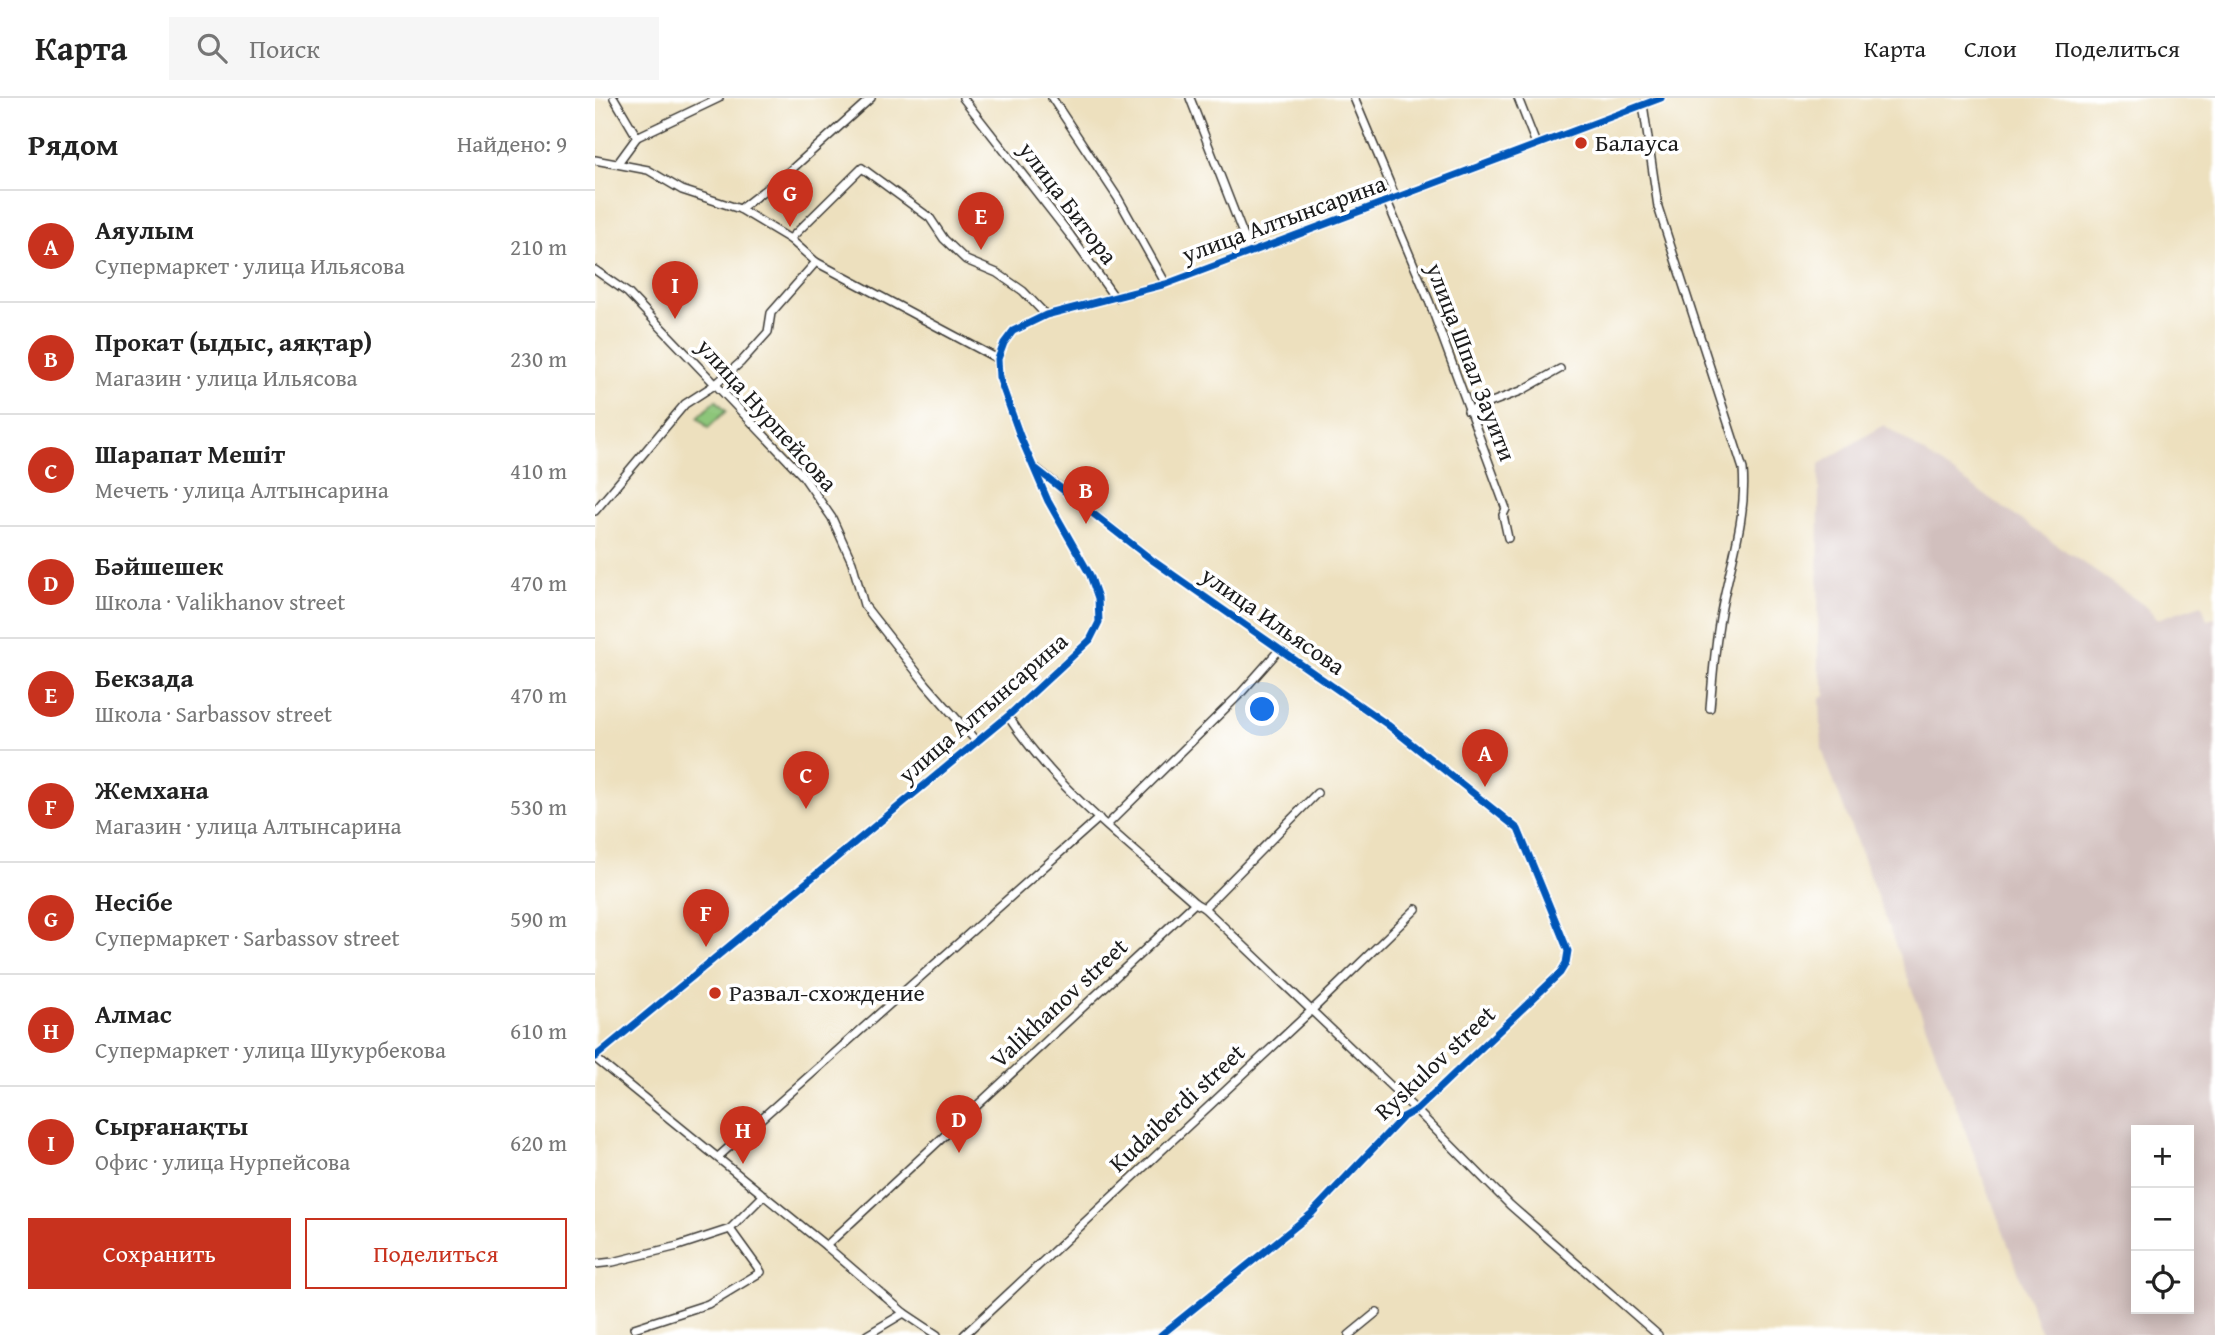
<!DOCTYPE html>
<html lang="ru">
<head>
<meta charset="utf-8">
<style>
	:root { --surface:#fff; --page:#f6f6f6; --text:#222; --muted:#767676; --line:#e0e0e0; --accent:#c8321e }
	body { margin:0; font-family:"Gentium Book Plus",serif; background:var(--page); color:var(--text) }
	.controls { position:absolute; right:21px; bottom:21px; display:grid; overflow:hidden; border-radius:0px; box-shadow:0 4px 18px #0003 }
	.controls button { width:63px; height:63px; display:grid; place-items:center; padding:0; border:0; border-bottom:2px solid var(--line); background:var(--surface); color:var(--text); font:35px sans-serif }
	.you { position:absolute; left:668px; top:612px; width:24px; height:24px; margin:-18px; border:5px solid #fff; border-radius:50%; background:#1a73e8; box-shadow:0 0 0 10px #1a73e833 }
	.badge { display:grid; place-items:center; width:46px; height:46px; border-radius:50%; background:var(--accent); color:#fff; font-size:23px; font-weight:700 }
	.pin { position:absolute; translate:-50% -58px; filter:drop-shadow(0 2px 4px #0008) }
	.pin::after { content:''; position:absolute; top:37px; width:24px; height:21px; background:inherit; clip-path:polygon(0 0,100% 0,50% 100%) }
	.list { margin:0; padding:0; list-style:none }
	h2 { display:flex; justify-content:space-between; align-items:center; height:91px; margin:0; padding:0 28px; font-size:30px }
	h2 small { font-size:23px; font-weight:400; color:var(--muted) }
	.list li { display:grid; grid-template-columns:46px 1fr auto; gap:21px; align-items:center; box-sizing:border-box; height:112px; padding:0 28px; border-top:2px solid var(--line) }
	.list b { display:block; font-size:26px; white-space:nowrap }
	.list p { margin:0; font-size:23px; white-space:nowrap; color:var(--muted) }
	.list em { font-size:23px; font-style:normal; color:var(--muted) }
	.actions { display:flex; gap:14px; padding:21px 28px }
	.actions a { flex:1; padding:16px 0; border:2px solid var(--accent); border-radius:0px; text-align:center; font-size:24px; color:var(--accent) }
	.actions .main { background:var(--accent); color:#fff }
	.icon { flex:none; width:38px; height:38px; fill:none; stroke:currentColor; stroke-width:2; stroke-linecap:round; stroke-linejoin:round }
	.map { position:relative; flex:none; width:1620px; height:1237px; overflow:hidden }
	header { display:flex; align-items:center; gap:42px; box-sizing:border-box; height:98px; padding:0 35px; background:var(--surface); border-bottom:2px solid var(--line) }
	header strong { font-size:33px }
	nav { display:flex; gap:38px; margin-inline-start:auto; font-size:24px }
	.search { width:490px; height:63px; background:var(--page); display:flex; align-items:center; gap:18px; box-sizing:border-box; padding:0 24px; border-radius:0px; color:var(--muted); font-size:26px }
	main { display:flex }
	aside { flex:1; background:var(--surface) }
	.map>svg:first-child { display:block }
</style>
</head>
<body>
<header>
<strong>Карта</strong>
<div class="search"><svg class="icon" aria-label="search" viewBox="0 0 24 24"><circle cx="10" cy="10" r="6"/><path d="M15 15l6 6"/></svg>Поиск</div>
<nav><a>Карта</a><a>Слои</a><a>Поделиться</a></nav>
</header>
<main>
<aside>
<h2>Рядом<small>Найдено: 9</small></h2>
<ul class="list">
<li><span class="badge">A</span><div><b>Аяулым</b><p>Супермаркет · улица Ильясова</p></div><em>210 m</em></li>
<li><span class="badge">B</span><div><b>Прокат (ыдыс, аяқтар)</b><p>Магазин · улица Ильясова</p></div><em>230 m</em></li>
<li><span class="badge">C</span><div><b>Шарапат Мешіт</b><p>Мечеть · улица Алтынсарина</p></div><em>410 m</em></li>
<li><span class="badge">D</span><div><b>Бәйшешек</b><p>Школа · Valikhanov street</p></div><em>470 m</em></li>
<li><span class="badge">E</span><div><b>Бекзада</b><p>Школа · Sarbassov street</p></div><em>470 m</em></li>
<li><span class="badge">F</span><div><b>Жемхана</b><p>Магазин · улица Алтынсарина</p></div><em>530 m</em></li>
<li><span class="badge">G</span><div><b>Несібе</b><p>Супермаркет · Sarbassov street</p></div><em>590 m</em></li>
<li><span class="badge">H</span><div><b>Алмас</b><p>Супермаркет · улица Шукурбекова</p></div><em>610 m</em></li>
<li><span class="badge">I</span><div><b>Сырғанақты</b><p>Офис · улица Нурпейсова</p></div><em>620 m</em></li>
</ul>
<div class="actions"><a class="main">Сохранить</a><a>Поделиться</a></div>
</aside>
<div class="map">
<svg width="1620" height="1237" viewBox="0 0 1620 1237">
	<rect width="100%" height="100%" fill="#fff"/>
	<filter id="ink" filterUnits="userSpaceOnUse"><feTurbulence type="fractalNoise" baseFrequency=".0143" numOctaves="2"/><feDisplacementMap in="SourceGraphic" scale="14" xChannelSelector="R" yChannelSelector="G"/><feConvolveMatrix kernelMatrix="1 2 1 2 8 2 1 2 1" color-interpolation-filters="sRGB"/></filter>
	<filter id="wash" filterUnits="userSpaceOnUse"><feTurbulence type="fractalNoise" baseFrequency=".00686" numOctaves="4" result="noise"/><feDisplacementMap in="SourceGraphic" scale="28" xChannelSelector="R" yChannelSelector="G"/><feGaussianBlur stdDeviation="1.57" result="paint"/><feColorMatrix in="noise" values="0 0 0 0 0 0 0 0 0 0 0 0 0 0 0 0 0 1.4 0 .05"/><feComposite in="paint" operator="in"/></filter>
	<g filter="url(#wash)">
		<rect width="100%" height="100%" fill="#ede0be"/>
		<!-- industrial -->
		<path fill="#d1bfbd" fill-rule="evenodd" d="M1289,327L1553,510L1562,521L1607,506L1612,522L1620,520V1237H1447L1227,652L1225,600L1231,596L1223,568L1224,366ZM1541,1032H1594V1211H1541Z"/>
		<!-- green -->
		<polygon fill="#8dc67a" stroke="#54714b" stroke-width="2" points="121,302 131,313 113,330 103,319"/>
	</g>
	<g filter="url(#ink)">
		<g fill="none" stroke-linecap="round" stroke-linejoin="round">
			<defs>
				<g id="street">
					<polyline points="19,0 42,39 23,65"/>
					<polyline points="368,0 475,137 520,200"/>
					<polyline points="457,0 523,100 571,186"/>
					<polyline points="595,0 655,154"/>
					<polyline points="759,0 801,100"/>
					<polyline points="923,0 941,46"/>
					<path d="M1048,6L1063,109L1148,371C1152,418 1136,463 1127,509C1120,543 1118,576 1115,610"/>
					<polyline points="42,39 124,0"/>
					<polyline points="0,62 53,72 87,92 145,111 195,141 221,164 403,261"/>
					<polyline points="792,103 834,203 911,411 908,417 913,440"/>
					<polyline points="145,111 197,71 276,0"/>
					<polyline points="195,141 267,70 335,120 349,141 371,162 402,175 428,193 451,217"/>
					<polyline points="0,172 33,195 208,378 237,420 257,464 269,507 331,586 382,644"/>
					<polyline points="873,313 926,293 965,271"/>
					<polyline points="441,370 557,462 793,627 923,731 973,853 971,865 965,875 821,1012 808,1019 716,1116 566,1237"/>
					<polyline points="0,413 90,306 121,286 146,264 173,234 176,215 221,164"/>
					<path d="M413,618C461,692 535,747 600,805L609,810L821,1012L915,1107L1063,1237"/>
					<polyline points="512,727 646,595 685,551"/>
					<polyline points="609,810 722,695"/>
					<polyline points="0,959 413,618 495,542 504,524 503,500 495,477 453,403 425,338 404,279 403,261 409,245 418,233 451,217 571,186 1066,0"/>
					<polyline points="0,960 231,1148 309,1215 342,1237"/>
					<polyline points="123,1059 504,720"/>
					<polyline points="231,1148 600,805"/>
					<polyline points="0,1166 18,1164 83,1148 135,1131 169,1097"/>
					<polyline points="39,1230 113,1206 166,1174 135,1131"/>
					<polyline points="272,1237 309,1215"/>
					<polyline points="369,1237 717,912 821,811"/>
					<polyline points="754,1237 782,1214"/>
				</g>
			</defs>
			<!-- street casing -->
			<use href="#street" stroke="#3b3934" stroke-width="10"/>
			<!-- street -->
			<use href="#street" stroke="#fff" stroke-width="7"/>
			<defs>
				<g id="cycleway">
					<polyline points="440,370 557,462 793,627 923,731 973,853 971,865 965,875 821,1012 808,1019 716,1116 566,1237"/>
					<polyline points="0,959 413,618 495,542 504,524 503,500 495,477 453,403 425,338 404,279 403,261 409,245 418,233 451,217 571,186 1066,0"/>
				</g>
			</defs>
			<!-- cycleway casing -->
			<use href="#cycleway" stroke="#fff" stroke-width="11"/>
			<!-- cycleway -->
			<use href="#cycleway" stroke="#0057b8" stroke-width="7"/>
		</g>
	</g>
	<!-- markers -->
	<g fill="#c8321e" stroke="#fff" stroke-width="2.5">
		<circle cx="986" cy="45" r="7"/>
		<circle cx="120" cy="895" r="7"/>
	</g>
	<g text-anchor="middle" stroke-width="7" stroke-linejoin="round" paint-order="stroke">
		<!-- poi labels -->
		<g font-size="24" fill="#1c1c1c" stroke="#fff" text-anchor="start">
			<text x="1000" y="53">Балауса</text>
			<text x="134" y="903">Развал-схождение</text>
		</g>
		<!-- street labels -->
		<g font-size="24" fill="#1c1c1c" stroke="#fff">
			<text transform="translate(473 105) rotate(53)" y="8">улица Битора</text>
			<text transform="translate(689 121) rotate(-20)" y="8">улица Алтынсарина</text>
			<text transform="translate(876 264) rotate(69)" y="8">улица Шпал Зауити</text>
			<text transform="translate(172 317) rotate(48)" y="8">улица Нурпейсова</text>
			<text transform="translate(678 523) rotate(35)" y="8">улица Ильясова</text>
			<text transform="translate(388 610) rotate(-41)" y="8">улица Алтынсарина</text>
			<text transform="translate(464 905) rotate(-43)" y="8">Valikhanov street</text>
			<text transform="translate(840 965) rotate(-43)" y="8">Ryskulov street</text>
			<text transform="translate(582 1010) rotate(-43)" y="8">Kudaiberdi street</text>
		</g>
	</g>
</svg>
<div class="controls">
<button>+</button>
<button>−</button>
<button><svg class="icon" aria-label="locate" viewBox="0 0 24 24"><circle cx="12" cy="12" r="6"/><path d="M12 2v4M12 18v4M2 12h4M18 12h4"/></svg></button>
</div>
<div class="you"></div>
<div class="pin badge" style="left:890px;top:689px">A</div>
<div class="pin badge" style="left:491px;top:426px">B</div>
<div class="pin badge" style="left:211px;top:711px">C</div>
<div class="pin badge" style="left:364px;top:1055px">D</div>
<div class="pin badge" style="left:386px;top:152px">E</div>
<div class="pin badge" style="left:111px;top:849px">F</div>
<div class="pin badge" style="left:195px;top:129px">G</div>
<div class="pin badge" style="left:148px;top:1066px">H</div>
<div class="pin badge" style="left:80px;top:221px">I</div>
</div>
</main>
</body>
</html>
